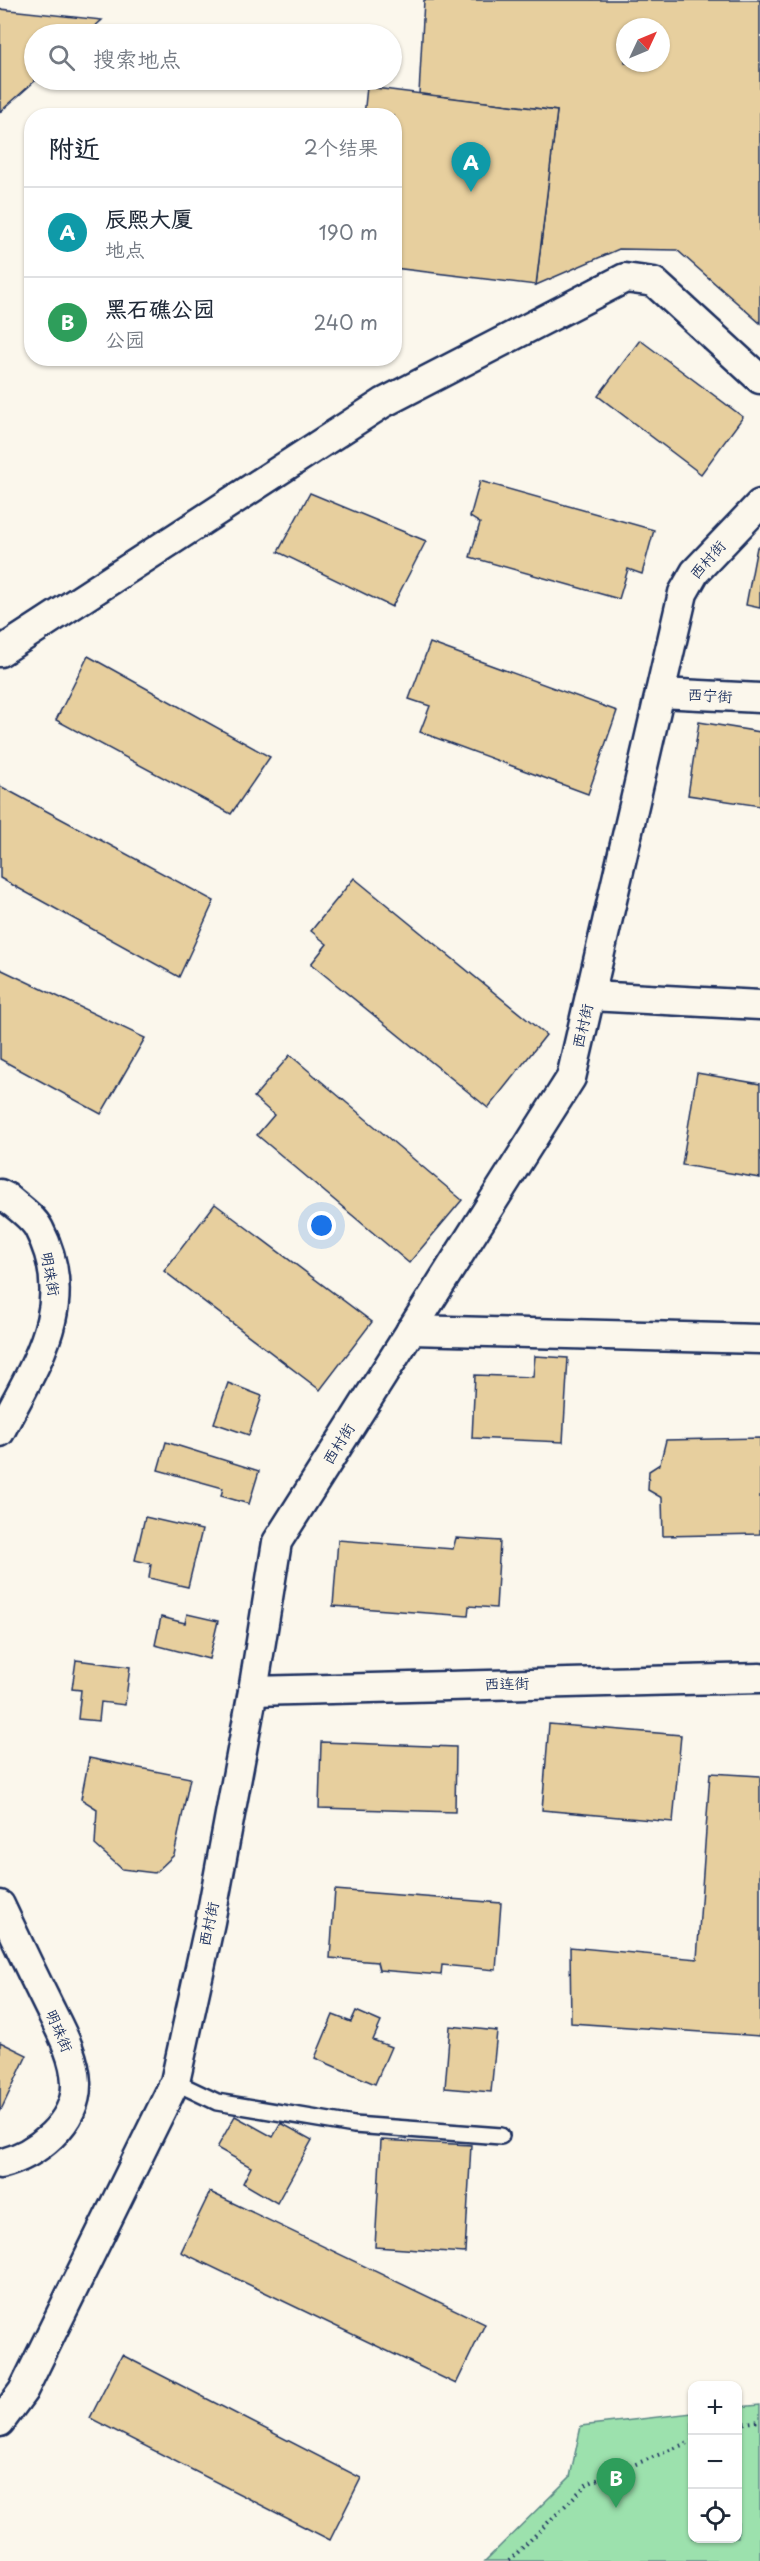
<!DOCTYPE html>
<html lang="zh">
<head>
<meta charset="utf-8">
<style>
	:root { --surface:#fff; --page:#f2f2f3; --text:#1f2937; --muted:#747a83; --line:#e0e1e3; --accent:#d1495b }
	body { margin:0; font-family:"Playpen Sans","LXGW WenKai TC",sans-serif; background:var(--page); color:var(--text) }
	.controls { position:absolute; right:18px; bottom:18px; display:grid; overflow:hidden; border-radius:12px; box-shadow:0 2px 4px #0004 }
	.controls button { width:54px; height:54px; display:grid; place-items:center; padding:0; border:0; border-bottom:2px solid var(--line); background:var(--surface); color:var(--text); font:30px sans-serif }
	.compass { position:absolute; left:616px; top:18px; width:54px; height:54px; border-radius:50%; background:var(--surface); box-shadow:0 2px 4px #0004; rotate:46deg }
	.you { position:absolute; left:322px; top:1226px; width:21px; height:21px; margin:-15px; border:4px solid #fff; border-radius:50%; background:#1a73e8; box-shadow:0 0 0 9px #1a73e833 }
	.badge { display:grid; place-items:center; width:39px; height:39px; border-radius:50%; background:var(--accent); color:#fff; font-size:20px; font-weight:700 }
	.pin { position:absolute; translate:-50% -50px; filter:drop-shadow(0 2px 3px #0008) }
	.pin::after { content:''; position:absolute; top:32px; width:21px; height:18px; background:inherit; clip-path:polygon(0 0,100% 0,50% 100%) }
	.list { margin:0; padding:0; list-style:none }
	h2 { display:flex; justify-content:space-between; align-items:center; height:78px; margin:0; padding:0 24px; font-size:26px }
	h2 small { font-size:20px; font-weight:400; color:var(--muted) }
	.list li { display:grid; grid-template-columns:39px 1fr auto; gap:18px; align-items:center; box-sizing:border-box; height:90px; padding:0 24px; border-top:2px solid var(--line) }
	.list b { display:block; font-size:22px; white-space:nowrap }
	.list p { margin:0; font-size:20px; white-space:nowrap; color:var(--muted) }
	.list em { font-size:20px; font-style:normal; color:var(--muted) }
	.icon { flex:none; width:33px; height:33px; fill:none; stroke:currentColor; stroke-width:2; stroke-linecap:round; stroke-linejoin:round }
	.map { position:relative; flex:none; width:760px; height:2561px; overflow:hidden }
	.search { position:absolute; background:var(--surface); box-shadow:0 2px 4px #0004; left:24px; top:24px; width:378px; height:66px; display:flex; align-items:center; gap:15px; box-sizing:border-box; padding:0 21px; border-radius:33px; color:var(--muted); font-size:22px }
	.panel { position:absolute; background:var(--surface); box-shadow:0 2px 4px #0004; left:24px; top:108px; width:378px; height:258px; border-radius:24px }
	.map>svg:first-child { display:block }
</style>
</head>
<body>
<div class="map">
<svg width="760" height="2561" viewBox="0 0 760 2561">
	<rect width="100%" height="100%" fill="#fbf7ec"/>
	<filter id="ink" filterUnits="userSpaceOnUse"><feTurbulence type="fractalNoise" baseFrequency=".0167" numOctaves="2"/><feDisplacementMap in="SourceGraphic" scale="12" xChannelSelector="R" yChannelSelector="G"/><feConvolveMatrix kernelMatrix="1 2 1 2 8 2 1 2 1" color-interpolation-filters="sRGB"/></filter>
	<g filter="url(#ink)">
		<!-- green -->
		<polygon fill="#9ce1ad" stroke="#5c8886" stroke-width="1.5" points="760,2405 760,2561 485,2561 570,2477 581,2426 692,2413 692,2538 738,2538 738,2407"/>
		<!-- building -->
		<g fill="#e7cf9e" stroke="#1b2f5e" stroke-width="1.5" fill-rule="evenodd">
			<path d="M424,0H760V323L677,250L619,249L536,285L557,111L419,94ZM625,27H661V63H625Z"/>
			<polygon points="0,9 102,20 86,34 34,34 34,80 36,80 0,112"/>
			<polygon points="367,87 557,111 536,285 394,268 394,116 364,116"/>
			<polygon points="640,340 743,417 701,474 598,396"/>
			<polygon points="480,481 654,530 642,574 628,569 619,599 470,557 480,523 470,517"/>
			<polygon points="310,493 426,541 392,607 278,552"/>
			<polygon points="757,547 760,547 760,608 746,605"/>
			<polygon points="430,643 617,711 588,794 420,732 430,706 409,699"/>
			<polygon points="88,656 270,757 231,814 56,720"/>
			<polygon points="699,722 760,732 760,806 688,795"/>
			<polygon points="0,786 214,901 179,977 0,878"/>
			<polygon points="354,878 546,1035 488,1108 311,964 327,944 311,931"/>
			<polygon points="0,969 145,1038 101,1114 0,1059"/>
			<polygon points="290,1055 462,1200 409,1263 257,1135 274,1115 254,1097"/>
			<polygon points="697,1073 760,1084 760,1178 682,1165"/>
			<polygon points="215,1204 372,1322 320,1390 164,1271"/>
			<polygon points="535,1356 568,1358 563,1442 472,1438 475,1375 533,1377"/>
			<polygon points="228,1383 262,1396 249,1435 214,1423"/>
			<polygon points="760,1438 760,1534 663,1536 662,1498 648,1490 649,1471 660,1464 666,1440"/>
			<polygon points="166,1442 259,1471 249,1504 221,1496 223,1488 158,1470"/>
			<polygon points="145,1517 202,1530 188,1587 149,1578 151,1564 135,1560"/>
			<polygon points="456,1538 500,1541 496,1608 469,1606 468,1616 333,1606 338,1540 453,1549"/>
			<polygon points="187,1614 218,1621 209,1659 155,1645 161,1617 185,1623"/>
			<polygon points="76,1660 130,1667 125,1705 101,1702 99,1721 78,1719 81,1690 72,1689"/>
			<polygon points="549,1724 681,1735 673,1822 542,1810"/>
			<polygon points="321,1742 456,1747 455,1812 319,1808"/>
			<polygon points="89,1758 190,1778 174,1855 155,1873 122,1869 95,1845 97,1809 81,1799"/>
			<polygon points="710,1773 760,1776 760,2036 571,2023 570,1947 697,1959"/>
			<polygon points="335,1890 501,1903 496,1970 442,1965 441,1975 379,1970 377,1962 330,1958"/>
			<polygon points="356,2011 381,2022 373,2040 391,2047 375,2084 315,2058 333,2015 351,2022"/>
			<polygon points="450,2026 497,2031 491,2092 445,2088"/>
			<polygon points="0,2042 27,2055 0,2112"/>
			<polygon points="235,2116 273,2137 281,2123 312,2140 277,2203 243,2183 251,2167 217,2148"/>
			<polygon points="381,2140 471,2145 465,2253 375,2247"/>
			<polygon points="210,2192 485,2324 456,2384 181,2252"/>
			<polygon points="122,2355 361,2478 330,2540 90,2418"/>
		</g>
		<g fill="none" stroke-linecap="round" stroke-linejoin="round">
			<defs>
				<polyline id="lane" points="175,2082 217,2102 354,2125 501,2136"/>
				<g id="street">
					<polyline points="0,652 383,403 625,278 654,282 760,379"/>
					<polyline points="660,693 760,698"/>
					<polyline points="590,996 760,1005"/>
					<path d="M0,1194L6,1197C16,1206 33,1217 39,1229C79,1306 34,1365 0,1432"/>
					<polyline points="411,1330 760,1339"/>
					<polyline points="253,1691 760,1678"/>
					<path d="M0,1905C15,1937 30,1969 46,2001C58,2026 75,2054 76,2083C77,2123 36,2155 0,2164"/>
					<polyline points="0,2422 23,2391 175,2082 210,1922 253,1691 277,1542 571,1078 683,593 695,572 760,504"/>
				</g>
			</defs>
			<!-- lane casing -->
			<use href="#lane" stroke="#1b2f5e" stroke-width="20"/>
			<!-- street casing -->
			<use href="#street" stroke="#1b2f5e" stroke-width="33"/>
			<!-- path -->
			<g stroke="#1b2f5e" stroke-width="4" stroke-dasharray="1.5 4.5" stroke-linecap="butt">
				<polyline points="738,2424 760,2421"/>
				<polyline points="509,2561 587,2484 692,2441"/>
			</g>
			<!-- lane -->
			<use href="#lane" stroke="#fbf7ec" stroke-width="15"/>
			<!-- street -->
			<use href="#street" stroke="#fbf7ec" stroke-width="28"/>
		</g>
	</g>
	<g text-anchor="middle" stroke-width="6" stroke-linejoin="round" paint-order="stroke">
		<!-- street labels -->
		<g font-size="15" fill="#1b2f5e" stroke="#fbf7ec">
			<text transform="translate(708 560) rotate(-49)" y="5">西村街</text>
			<text transform="translate(710 696) rotate(3)" y="5">西宁街</text>
			<text transform="translate(583 1026) rotate(-77)" y="5">西村街</text>
			<text transform="translate(50 1274) rotate(80)" y="5">明珠街</text>
			<text transform="translate(339 1444) rotate(-58)" y="5">西村街</text>
			<text transform="translate(507 1684) rotate(-1)" y="5">西连街</text>
			<text transform="translate(209 1924) rotate(-78)" y="5">西村街</text>
			<text transform="translate(59 2031) rotate(67)" y="5">明珠街</text>
		</g>
	</g>
</svg>
<div class="controls">
<button>+</button>
<button>−</button>
<button><svg class="icon" aria-label="locate" viewBox="0 0 24 24"><circle cx="12" cy="12" r="6"/><path d="M12 2v4M12 18v4M2 12h4M18 12h4"/></svg></button>
</div>
<svg class="compass" viewBox="-18 -18 36 36"><path d="M0-13l5 13h-10z" fill="#e53935"/><path d="M0 13l5-13h-10z" fill="#747a83"/></svg>
<div class="you"></div>
<div class="pin badge" style="left:471px;top:192px;background:#0f9aa8">A</div>
<div class="pin badge" style="left:616px;top:2508px;background:#2e9e5b">B</div>
<div class="search"><svg class="icon" aria-label="search" viewBox="0 0 24 24"><circle cx="10" cy="10" r="6"/><path d="M15 15l6 6"/></svg>搜索地点</div>
<section class="panel">
<h2>附近<small>2个结果</small></h2>
<ul class="list">
<li><span class="badge" style="background:#0f9aa8">A</span><div><b>辰熙大厦</b><p>地点</p></div><em>190 m</em></li>
<li><span class="badge" style="background:#2e9e5b">B</span><div><b>黑石礁公园</b><p>公园</p></div><em>240 m</em></li>
</ul>
</section>
</div>
</body>
</html>
